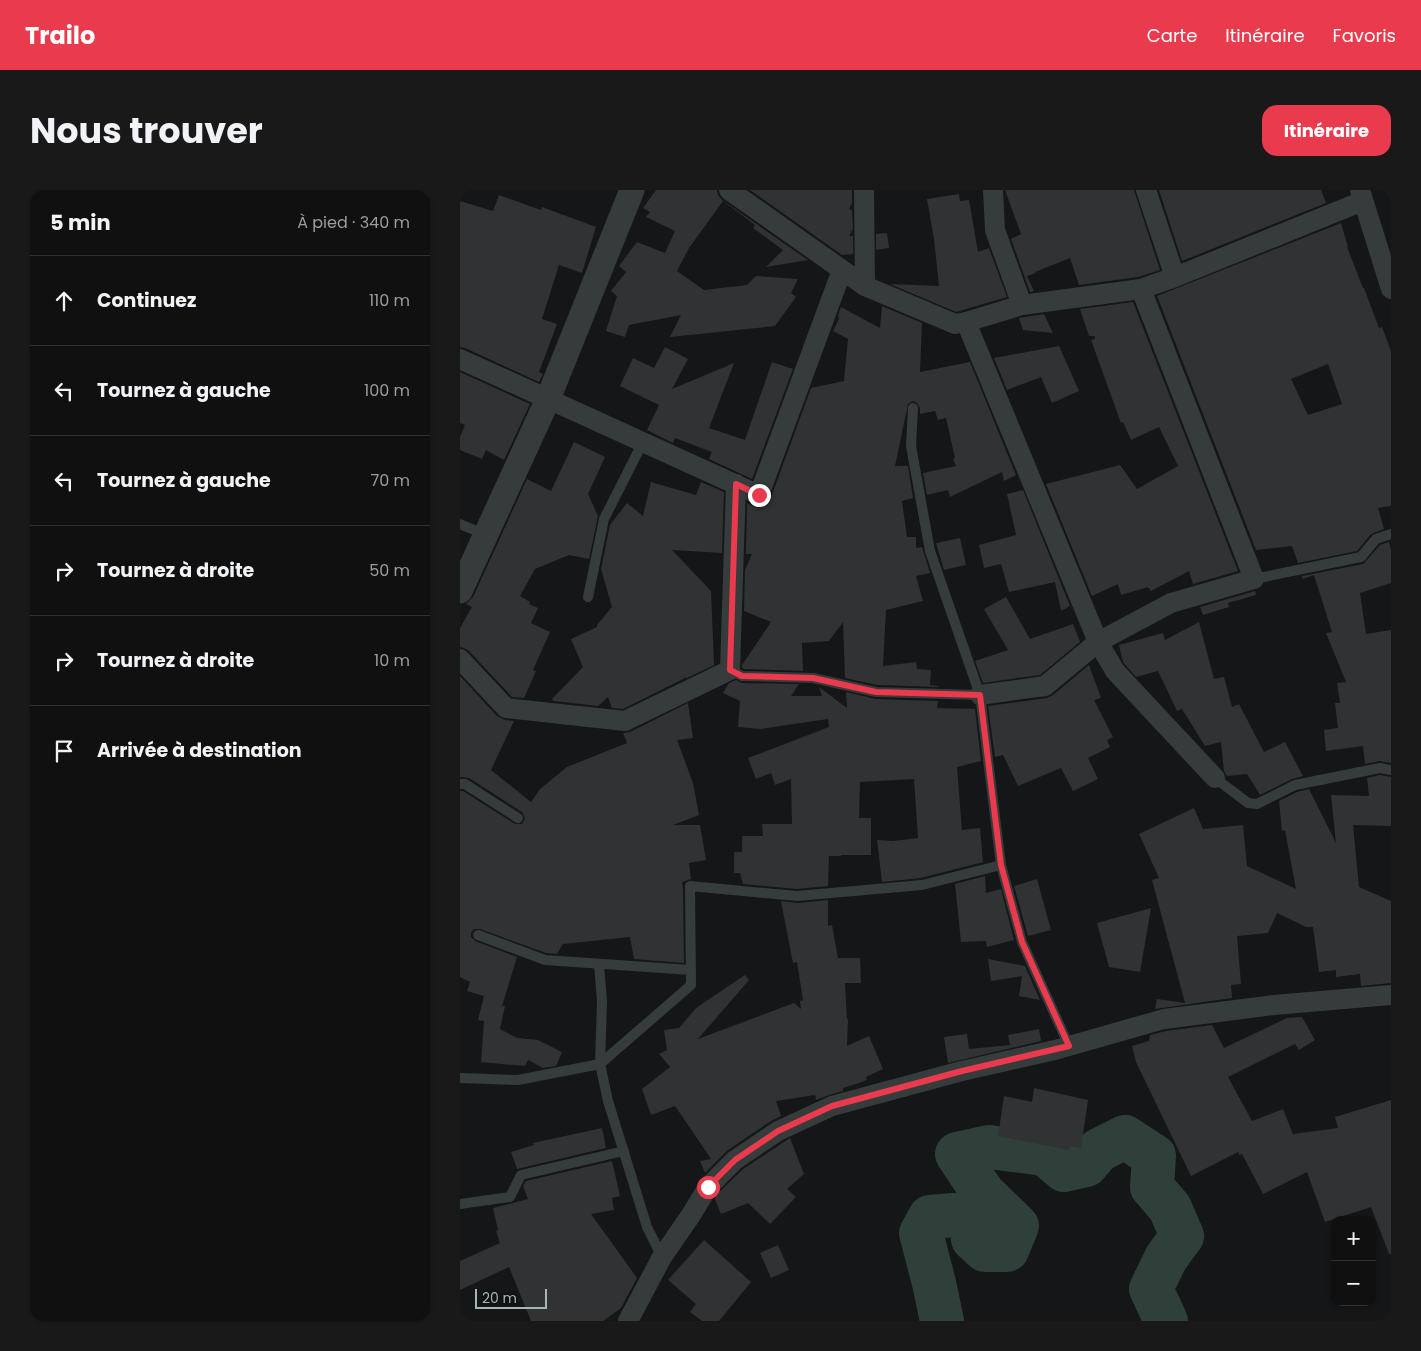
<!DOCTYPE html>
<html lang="fr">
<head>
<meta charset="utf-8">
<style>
	:root { --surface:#101011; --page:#19191a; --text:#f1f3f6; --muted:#9c9d9f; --line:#303031; --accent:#ea3a4d }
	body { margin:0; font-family:Poppins,sans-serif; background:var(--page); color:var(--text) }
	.controls { position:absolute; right:15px; bottom:15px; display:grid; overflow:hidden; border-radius:10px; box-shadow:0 1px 4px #0004 }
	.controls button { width:45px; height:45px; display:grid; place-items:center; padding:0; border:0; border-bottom:1px solid var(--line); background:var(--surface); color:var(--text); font:25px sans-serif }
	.scale { position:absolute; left:15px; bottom:12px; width:72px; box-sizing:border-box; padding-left:5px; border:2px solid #a7b6b5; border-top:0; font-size:14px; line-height:18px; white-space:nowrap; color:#a7b6b5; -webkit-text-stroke:4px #101112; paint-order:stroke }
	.stop { position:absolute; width:15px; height:15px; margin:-11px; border:4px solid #ea3a4d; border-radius:50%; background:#fff }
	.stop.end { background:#ea3a4d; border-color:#fff; box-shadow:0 1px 5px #0008 }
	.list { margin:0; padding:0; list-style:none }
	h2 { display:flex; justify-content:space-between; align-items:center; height:65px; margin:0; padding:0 20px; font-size:21px }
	h2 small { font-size:16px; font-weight:400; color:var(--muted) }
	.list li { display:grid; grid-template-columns:32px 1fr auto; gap:15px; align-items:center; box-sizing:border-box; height:90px; padding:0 20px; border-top:1px solid var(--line) }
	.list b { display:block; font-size:19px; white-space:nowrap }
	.list em { font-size:16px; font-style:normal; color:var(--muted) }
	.icon { flex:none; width:28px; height:28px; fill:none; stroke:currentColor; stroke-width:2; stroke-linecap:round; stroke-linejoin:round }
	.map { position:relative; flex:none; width:931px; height:1131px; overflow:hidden; border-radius:15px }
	header { display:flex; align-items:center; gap:30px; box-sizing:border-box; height:70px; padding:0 25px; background:var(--accent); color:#fff }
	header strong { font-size:24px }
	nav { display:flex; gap:28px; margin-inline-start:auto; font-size:18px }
	.intro { display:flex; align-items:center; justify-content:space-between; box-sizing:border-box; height:120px; padding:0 30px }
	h1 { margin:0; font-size:35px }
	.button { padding:12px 22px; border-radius:15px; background:var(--accent); color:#fff; font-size:18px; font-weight:700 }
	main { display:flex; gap:30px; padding:0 30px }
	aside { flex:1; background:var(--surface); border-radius:15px; box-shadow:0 1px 4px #0004 }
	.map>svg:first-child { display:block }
</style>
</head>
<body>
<header>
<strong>Trailo</strong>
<nav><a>Carte</a><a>Itinéraire</a><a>Favoris</a></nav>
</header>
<div class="intro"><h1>Nous trouver</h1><a class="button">Itinéraire</a></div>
<main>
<aside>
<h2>5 min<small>À pied · 340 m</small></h2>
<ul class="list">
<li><svg class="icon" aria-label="ahead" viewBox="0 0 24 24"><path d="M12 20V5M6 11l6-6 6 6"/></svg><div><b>Continuez</b></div><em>110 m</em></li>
<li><svg class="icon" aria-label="left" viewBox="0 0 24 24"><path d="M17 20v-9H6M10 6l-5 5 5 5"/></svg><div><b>Tournez à gauche</b></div><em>100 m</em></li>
<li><svg class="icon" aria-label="left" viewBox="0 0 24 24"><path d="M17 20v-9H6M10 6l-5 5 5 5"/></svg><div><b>Tournez à gauche</b></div><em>70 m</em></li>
<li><svg class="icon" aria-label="right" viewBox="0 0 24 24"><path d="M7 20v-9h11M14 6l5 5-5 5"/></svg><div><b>Tournez à droite</b></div><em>50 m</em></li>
<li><svg class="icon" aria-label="right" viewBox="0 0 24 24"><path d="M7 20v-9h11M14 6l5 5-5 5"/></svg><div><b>Tournez à droite</b></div><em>10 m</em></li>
<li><svg class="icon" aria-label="arrive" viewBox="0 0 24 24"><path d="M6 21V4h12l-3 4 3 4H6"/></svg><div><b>Arrivée à destination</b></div></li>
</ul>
</aside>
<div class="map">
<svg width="931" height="1131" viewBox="0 0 931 1131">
	<rect width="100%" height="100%" fill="#151617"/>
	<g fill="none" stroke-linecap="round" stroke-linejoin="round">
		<!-- river -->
		<polyline stroke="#2f3f39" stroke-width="44" points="482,1131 474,1093 461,1043 470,1027 494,1025 511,1031 513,1049 525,1060 547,1060 557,1036 523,1003 497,964 529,957 585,964 604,980 626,975 639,960 665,947 694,966 692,997 710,1018 722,1046 706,1068 691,1099 706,1131"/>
	</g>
	<!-- building -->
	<g fill="#303233" fill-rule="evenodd">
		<polygon points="196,0 257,0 258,5 262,10 348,70 306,77 323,60 293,38 295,35 263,11 229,58 217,81 244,100 287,95 296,86 338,89 331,103 336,107 315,136 210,147 221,125 169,135 165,147 146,141 157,106 151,101 166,82 159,76 177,52 205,63 215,41 186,27 190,22 183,18"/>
		<polygon points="290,0 392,0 392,13 389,19 392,20 393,39 389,46 393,46 393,64 382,65"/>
		<polygon points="545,0 674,0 700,80 678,87 619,95 610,68 575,82 576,83 567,86 574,101 570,102 551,49 561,44"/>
		<polygon points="699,0 861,0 866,13 722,71"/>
		<polygon points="499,4 500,11 509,10 518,62 529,58 547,107 496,122 430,94 479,96 474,49 467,9"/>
		<polygon points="39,5 81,20 82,17 136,37 122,83 99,75 82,129 97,134 79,182 83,184 79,192 5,158 0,157 0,11 33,21"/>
		<path d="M881,33L888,57H887L903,98H904L919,138L922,137L931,161V316L918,318L924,339L911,344L897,361L838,373L832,356L796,360L697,106ZM868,174L882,214L848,225L831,189Z"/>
		<polygon points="427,43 429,58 416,60 416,44"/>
		<polygon points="673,112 778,381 733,394 729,381 691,401 688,397 661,405 658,394 632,406 586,294 660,275 677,299 718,276 699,237 671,250 663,232 661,233 631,150 635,149 635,146 629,146 620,119"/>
		<polygon points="422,116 462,133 460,182 510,172 556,285 544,291 542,282 490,307 488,300 467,305 463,283 496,276 493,269 495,268 486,228 478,230 475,221 460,224 460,218 457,213 453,211 448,214 435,276 448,276 453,308 442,311 447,347 456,347 456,358 462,357 470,383 456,386 463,411 426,420 423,476 456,472 457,479 471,480 470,495 478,496 478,497 417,495 385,488 383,432 369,451 342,453 343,481 284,479 282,478 282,475 311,432 284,421 285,380 292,364 286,364 287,313 294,316 301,317 306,315 310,310 351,198 384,191 388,149 373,141 379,129 378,125 381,117 420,138"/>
		<polygon points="584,124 593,143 563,140 559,128"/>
		<polygon points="599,156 619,201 592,213 581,187 547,200 534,168"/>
		<polygon points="205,157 228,169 212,199 274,173 249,238 285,250 312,172 333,179 292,289 249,269 252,262 215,248 213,253 187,240 199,215 160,196 173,168 194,178"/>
		<polygon points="0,182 70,214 44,270 26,260 22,269 0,260 0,247 5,235 0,233"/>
		<polygon points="114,252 145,267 128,304 138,326 129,369 109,365 75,379 60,406 70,412 69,414 78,418 71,433 90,442 73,480 76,481 64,508 52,507 9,461 4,458 0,457 0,438 12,417 6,414 13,407 67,289 91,301"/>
		<polygon points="191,292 236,305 241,292 264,302 262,363 212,360 251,401 254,475 227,488 225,487 225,488 163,519 152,518 148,507 138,516 94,511 92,509 123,477 111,449 137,437 137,435 152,417 141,379 150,335 167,313 183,326"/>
		<polygon points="563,300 610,416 601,421 595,392 549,402 541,374 524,378 519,355 556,345 547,304"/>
		<polygon points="500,348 506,375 484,380 476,353"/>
		<polygon points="929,352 931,360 931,393 900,403 906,444 931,440 931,573 919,571 905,574 903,556 866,561 864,540 878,538 875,513 880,513 877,493 886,492 866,443 872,442 854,385 843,389 842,386 903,374 906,371 920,355"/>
		<polygon points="795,401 796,405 768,413 769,417 743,425 740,417"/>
		<polygon points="546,407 570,449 613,434 620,452 580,485 523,493 515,471 548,460 524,419"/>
		<polygon points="739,432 754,489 764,487 772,517 779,514 804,562 825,552 843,586 832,589 800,605 787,584 767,586 764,581 761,552 745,556 722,519 717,521 698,481 676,487 663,472 659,455 703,443 705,450"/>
		<polygon points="629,475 641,508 634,510 653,547 647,550 650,557 628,568 638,589 613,601 601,578 558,596 543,565 535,567 528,516 587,508 593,505"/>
		<polygon points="0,486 37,526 45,530 54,531 31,580 71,612 80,599 107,577 167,553 163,543 170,542 228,513 233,548 217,550 233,593 239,625 213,635 240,635 246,670 229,673 231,689 222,692 223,698 224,773 174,769 170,747 103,754 97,764 86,763 20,739 14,739 11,743 11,747 15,751 57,767 42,816 45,816 40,839 57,848 78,850 102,862 96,876 83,878 68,870 65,876 21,872 24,831 18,830 24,806 7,801 10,792 0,787 0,601 3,601 55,634 62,634 65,628 62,622 9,588 0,587"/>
		<polygon points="276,490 282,493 339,494 331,506 362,506 359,497 387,518 386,502 416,509 478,511 477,518 515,519 521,571 497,577 502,640 520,638 523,672 461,688 422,692 417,650 433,651 458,648 454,589 400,592 399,628 411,628 411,665 381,665 381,666 369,666 368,696 337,699 283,694 280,683 274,683 274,662 282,662 282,646 303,646 302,634 332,634 331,589 315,595 311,583 296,589 288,568 369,537 368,529 301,539 278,537 280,511 263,503 269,493"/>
		<polygon points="920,585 931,587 931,636 893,635 899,697 931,711 931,793 901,796 900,784 876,787 876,780 859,782 853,737 846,737 817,723 808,743 777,746 781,794 771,795 772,808 695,819 697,809 725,813 692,690 699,688 679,644 734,618 743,639 783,635 787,676 836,699 825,640 822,641 819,611 837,602 849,599 876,653 871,605 909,606 907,588"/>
		<polygon points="525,686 526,703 541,699 554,750 527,757 526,751 501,752 495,694"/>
		<polygon points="577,689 591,740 568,746 554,696"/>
		<polygon points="368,710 368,736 372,735 378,768 400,768 401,793 385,793 387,829 388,829 387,856 409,846 423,879 406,887 407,890 396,894 383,898 383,901 369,905 356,910 355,905 316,911 321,926 311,931 268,960 245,983 240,971 251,969 215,916 191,925 182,899 210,877 199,864 207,860 204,840 219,838 236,818 285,785 289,790 238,849 334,813 341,819 340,811 343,810 337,772 333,773 321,711 338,713"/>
		<polygon points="691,718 680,782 649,777 637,733"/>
		<polygon points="528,769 565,776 580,810 559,806 562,786 531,791"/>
		<polygon points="842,827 855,850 839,860 835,854 768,887 792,931 823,919 833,944 878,938 875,927 931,910 931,1064 929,1064 911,1017 865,1032 847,982 803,1004 782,964 779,965 778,962 731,986 676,872 672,856 689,851 690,845 706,841 752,835 764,858 827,828"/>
		<polygon points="579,839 581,851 488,873 484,847 507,844 509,859 550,855 548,845"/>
		<polygon points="574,898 628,910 621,958 610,956 609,960 538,946 544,906 572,912"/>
		<polygon points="142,938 146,958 57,979 51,962 74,955 73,953"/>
		<polygon points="330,948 344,984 327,999 336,1007 310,1034 288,1013 261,1024 255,1009 257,1004 283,979"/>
		<polygon points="152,971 160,1006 152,1008 154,1020 131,1024 177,1088 161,1118 143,1131 71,1131 49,1077 0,1100 0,1071 40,1053 36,1041 38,1040 33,1018 68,1009 63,996 66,991"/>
		<polygon points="244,1050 291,1092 259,1131 242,1131 230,1122 236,1114 208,1090"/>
		<polygon points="318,1055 329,1080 311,1088 300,1063"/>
	</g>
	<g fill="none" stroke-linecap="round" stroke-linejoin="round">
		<!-- service -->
		<g stroke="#363b3c" stroke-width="10">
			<polyline points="453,218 451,256 470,361 520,505 541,675 562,752 609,856"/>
			<polyline points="0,334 26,345"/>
			<polyline points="794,389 901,367 916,349 931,344"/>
			<polyline points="128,407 144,329 183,252"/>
			<polyline points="270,480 282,486 353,488 416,502 520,505"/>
			<polyline points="755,588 788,613 797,614 835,595 920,578 931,580"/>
			<polyline points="0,594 5,594 58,628"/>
			<polyline points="18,745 85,770 231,780"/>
			<polyline points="139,775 142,811 140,874 148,911 187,1037 202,1067"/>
			<polyline points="0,888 58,890 140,874 231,795 230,696 337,706 462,695 541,675"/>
			<polyline points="0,1014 50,1007 61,985 164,961"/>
		</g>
		<!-- minor -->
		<g stroke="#363b3c" stroke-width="20">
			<polyline points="269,0 405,96 495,134 506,132 562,115 681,99 715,87 903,11"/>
			<polyline points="404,0 405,96"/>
			<polyline points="533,0 535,40 562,115"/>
			<polyline points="686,0 715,87"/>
			<polyline points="900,0 931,99"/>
			<polyline points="506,132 638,452 655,481 755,588"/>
			<polyline points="0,169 299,305 382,80"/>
			<polyline points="0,469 46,518 165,531 270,480 276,294"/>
			<polyline points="520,505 585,496 638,452 711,413 794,389 681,99"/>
			<polyline points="168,1131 202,1067 231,1025 248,997 275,970 318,941 372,916 502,881 595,860 704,829 814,815 931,805"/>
		</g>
		<!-- tertiary -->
		<polyline stroke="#363b3c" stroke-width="25" points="0,401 88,209 172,0"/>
	</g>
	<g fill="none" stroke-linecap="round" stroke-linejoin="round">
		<!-- route -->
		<polyline stroke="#ea3a4d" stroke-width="6" points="248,997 275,970 318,941 372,916 502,881 609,856 562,752 541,675 520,505 416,502 353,488 282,486 270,480 276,294 299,305"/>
	</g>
</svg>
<div class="controls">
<button>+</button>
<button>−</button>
</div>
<div class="scale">20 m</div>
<div class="stop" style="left:248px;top:997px"></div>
<div class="stop end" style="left:299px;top:305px"></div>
</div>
</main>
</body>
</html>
